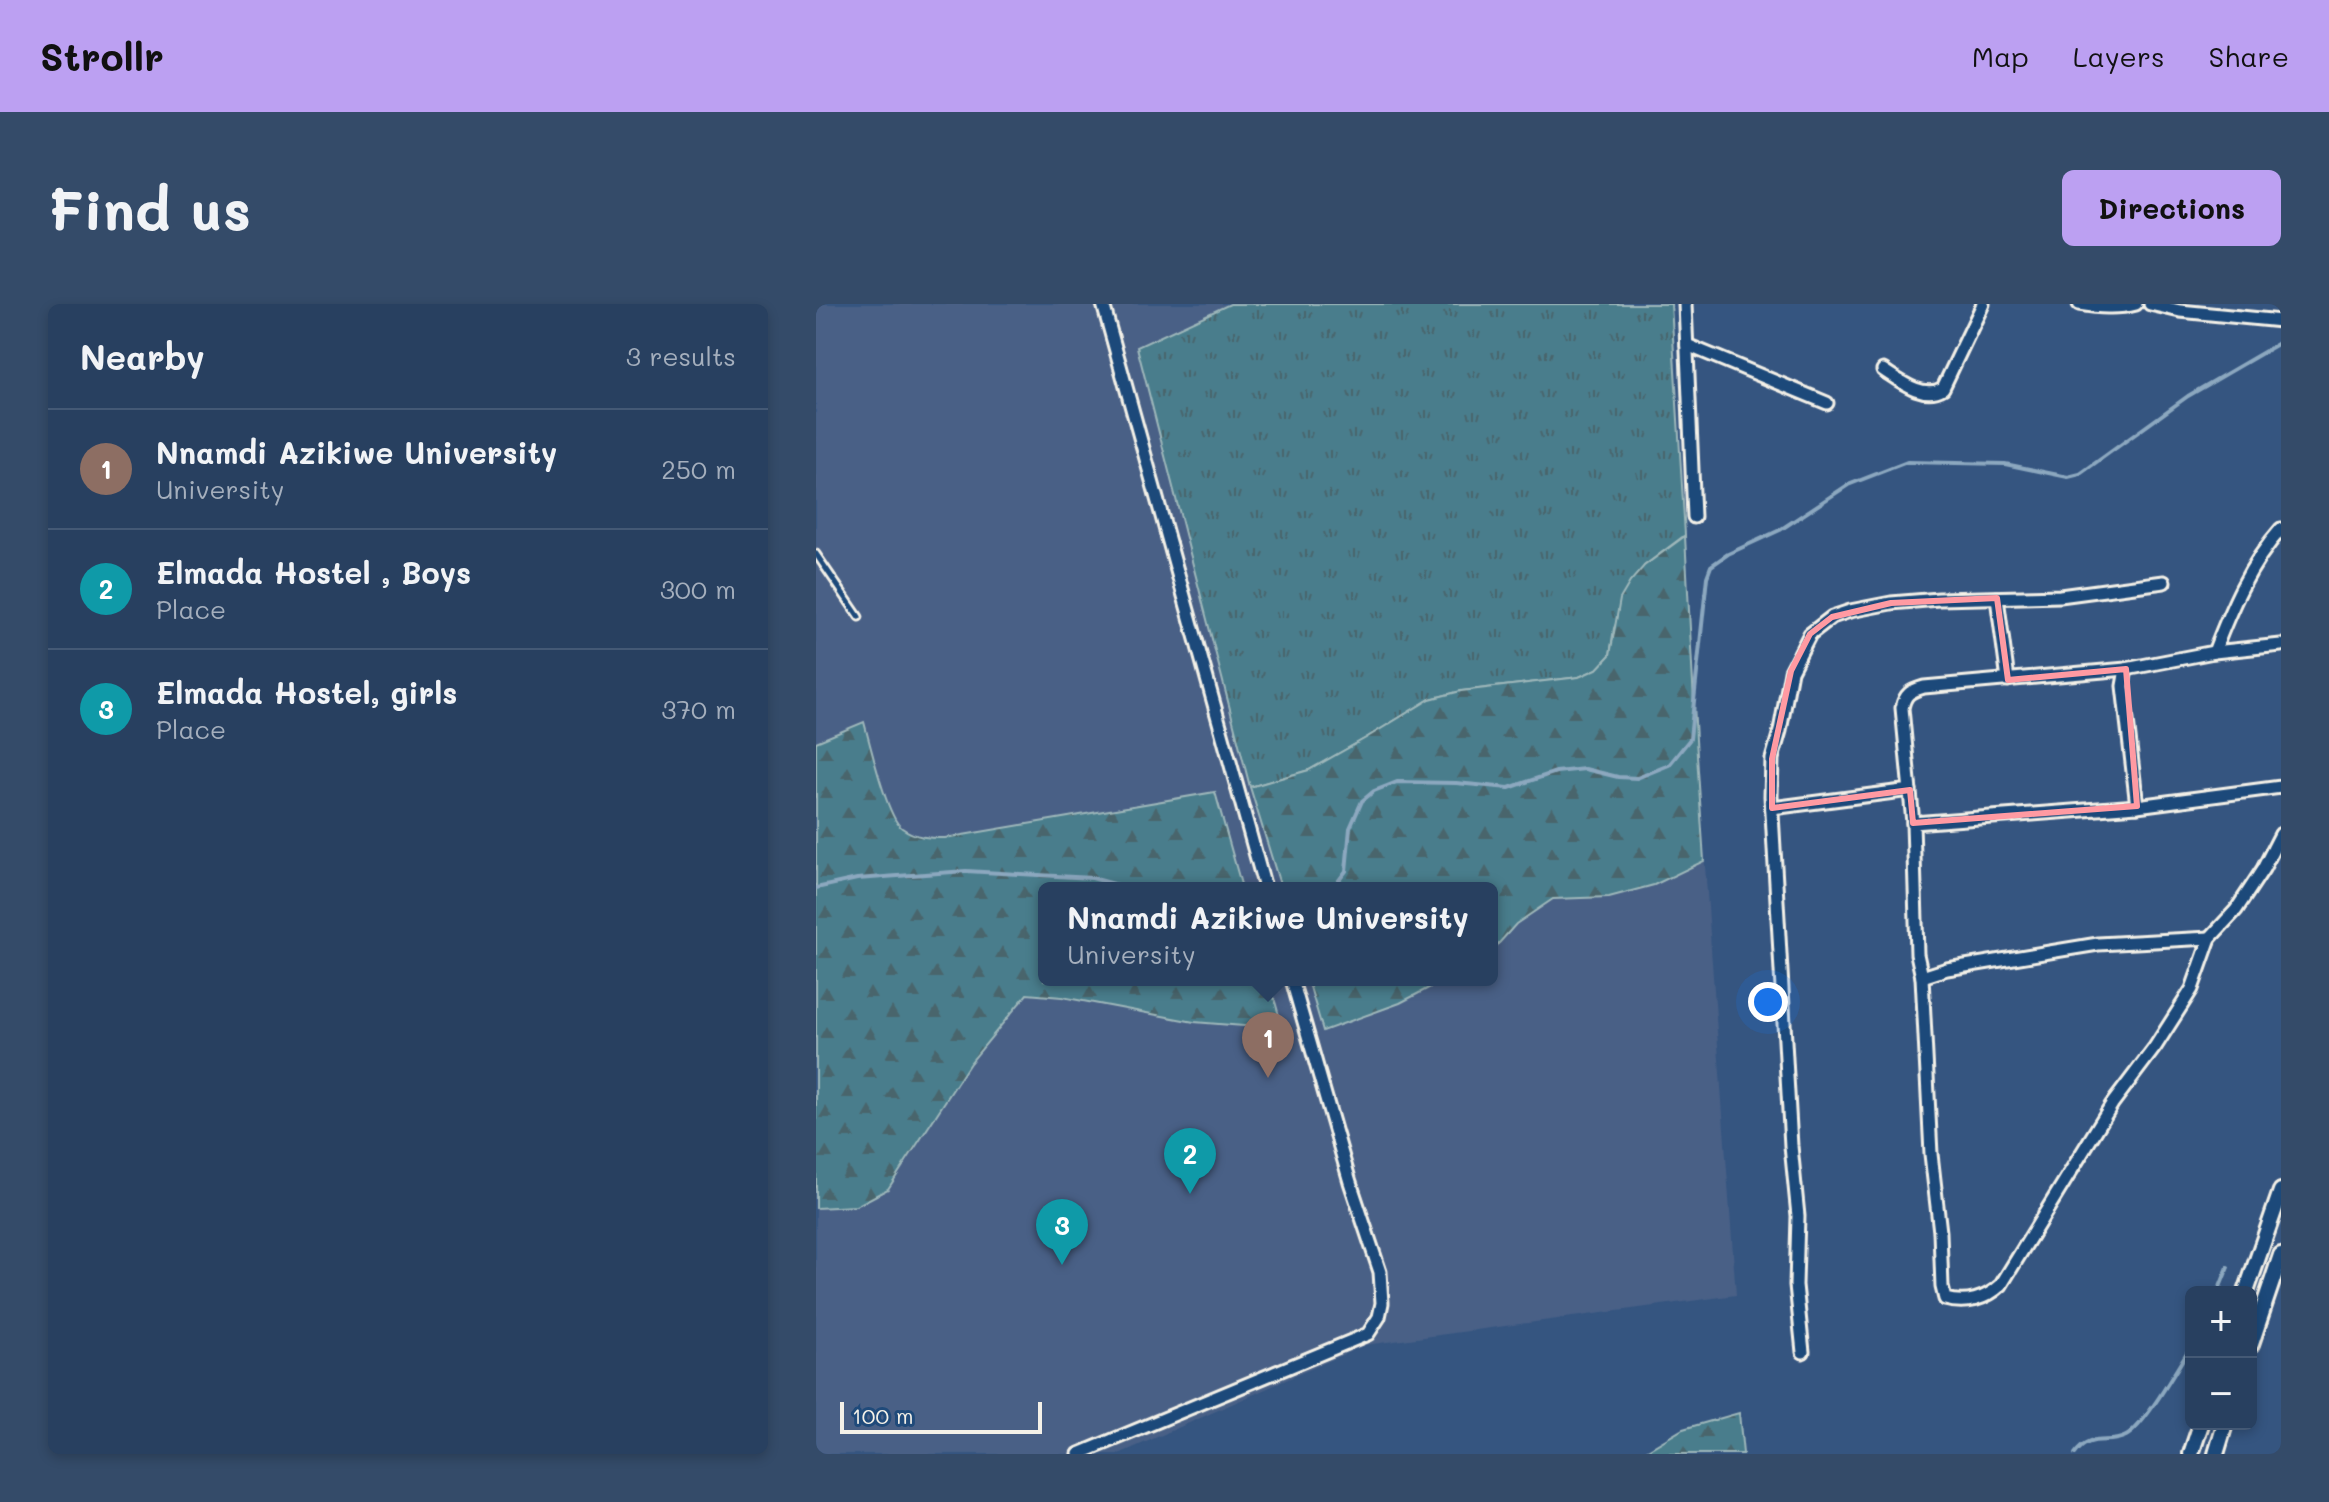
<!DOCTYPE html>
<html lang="en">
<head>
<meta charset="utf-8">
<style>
	:root { --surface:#284060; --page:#344b69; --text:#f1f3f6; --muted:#a5afbd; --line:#445975; --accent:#bca0f2 }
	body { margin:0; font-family:Mali,sans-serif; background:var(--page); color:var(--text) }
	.controls { position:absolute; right:24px; bottom:24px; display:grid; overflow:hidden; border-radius:12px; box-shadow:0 4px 12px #0003 }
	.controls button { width:72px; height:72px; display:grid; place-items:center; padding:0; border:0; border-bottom:2px solid var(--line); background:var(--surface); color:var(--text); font:40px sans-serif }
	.scale { position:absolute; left:24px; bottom:20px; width:202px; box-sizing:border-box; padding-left:8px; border:4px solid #f4f1e8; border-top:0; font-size:22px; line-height:28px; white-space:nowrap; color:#f4f1e8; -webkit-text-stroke:6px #1f4a7a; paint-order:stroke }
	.you { position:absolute; left:952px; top:698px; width:28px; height:28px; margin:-20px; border:6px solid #fff; border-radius:50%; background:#1a73e8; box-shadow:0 0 0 12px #1a73e833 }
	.badge { display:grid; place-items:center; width:52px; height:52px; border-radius:50%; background:var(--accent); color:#fff; font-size:26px; font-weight:700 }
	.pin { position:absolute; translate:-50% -66px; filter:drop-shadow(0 2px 4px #0008) }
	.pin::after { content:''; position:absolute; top:42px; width:28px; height:24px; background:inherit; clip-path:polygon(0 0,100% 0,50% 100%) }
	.popup { position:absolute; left:222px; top:578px; width:460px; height:104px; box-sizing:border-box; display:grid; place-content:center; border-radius:12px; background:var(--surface); filter:drop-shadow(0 2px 6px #0005); font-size:26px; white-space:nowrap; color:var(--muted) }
	.popup b { font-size:30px; color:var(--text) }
	.popup::after { content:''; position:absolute; left:50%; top:100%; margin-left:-16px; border:16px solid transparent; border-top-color:var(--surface) }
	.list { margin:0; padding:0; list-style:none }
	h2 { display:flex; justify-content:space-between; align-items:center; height:104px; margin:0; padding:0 32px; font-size:34px }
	h2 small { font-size:26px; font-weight:400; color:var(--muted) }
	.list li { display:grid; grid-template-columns:52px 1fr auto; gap:24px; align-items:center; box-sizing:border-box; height:120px; padding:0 32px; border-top:2px solid var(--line) }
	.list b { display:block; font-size:30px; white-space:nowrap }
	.list p { margin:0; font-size:26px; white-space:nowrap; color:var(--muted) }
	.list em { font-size:26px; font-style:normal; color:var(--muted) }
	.map { position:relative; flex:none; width:1465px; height:1150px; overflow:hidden; border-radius:12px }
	header { display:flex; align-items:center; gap:48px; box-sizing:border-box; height:112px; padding:0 40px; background:var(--accent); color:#111 }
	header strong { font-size:38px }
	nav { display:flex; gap:44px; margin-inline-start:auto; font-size:28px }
	.intro { display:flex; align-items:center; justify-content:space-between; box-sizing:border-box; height:192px; padding:0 48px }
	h1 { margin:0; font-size:56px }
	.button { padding:20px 36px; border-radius:12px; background:var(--accent); color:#111; font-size:28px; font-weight:700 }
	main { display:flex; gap:48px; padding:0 48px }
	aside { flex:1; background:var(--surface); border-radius:12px; box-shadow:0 4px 12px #0003 }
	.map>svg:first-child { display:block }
</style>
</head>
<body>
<header>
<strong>Strollr</strong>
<nav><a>Map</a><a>Layers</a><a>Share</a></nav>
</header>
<div class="intro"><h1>Find us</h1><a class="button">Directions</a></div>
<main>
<aside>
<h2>Nearby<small>3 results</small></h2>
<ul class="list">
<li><span class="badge" style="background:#8d6e63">1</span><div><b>Nnamdi Azikiwe University</b><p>University</p></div><em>250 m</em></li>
<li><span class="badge" style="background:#0f9aa8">2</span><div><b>Elmada Hostel , Boys</b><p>Place</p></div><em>300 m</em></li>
<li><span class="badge" style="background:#0f9aa8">3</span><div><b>Elmada Hostel, girls</b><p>Place</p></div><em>370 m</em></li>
</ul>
</aside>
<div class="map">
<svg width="1465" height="1150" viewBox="0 0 1465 1150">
	<defs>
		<pattern id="grass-tufts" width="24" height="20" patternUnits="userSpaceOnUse" patternTransform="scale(2)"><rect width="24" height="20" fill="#487d8c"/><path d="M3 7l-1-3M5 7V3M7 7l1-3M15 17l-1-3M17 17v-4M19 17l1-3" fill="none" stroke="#48656c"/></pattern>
		<pattern id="forest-firs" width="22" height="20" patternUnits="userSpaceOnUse" patternTransform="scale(2)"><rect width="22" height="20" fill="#487d8c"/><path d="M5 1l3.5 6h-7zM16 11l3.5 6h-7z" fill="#48656c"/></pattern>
	</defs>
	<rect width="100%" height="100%" fill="#355580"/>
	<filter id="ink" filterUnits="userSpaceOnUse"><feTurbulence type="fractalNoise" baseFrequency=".0125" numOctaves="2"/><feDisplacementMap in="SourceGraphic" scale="16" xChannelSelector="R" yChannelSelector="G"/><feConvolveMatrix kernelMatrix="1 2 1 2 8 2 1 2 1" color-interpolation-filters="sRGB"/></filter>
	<g filter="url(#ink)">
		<!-- built -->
		<path fill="#486086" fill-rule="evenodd" d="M0,0H855L880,436L920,991L549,1041L303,1150H0ZM228,584H676V676H228Z"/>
		<!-- grass -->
		<polygon fill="url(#grass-tufts)" stroke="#9eb7ba" stroke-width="2" points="414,0 855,0 869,231 828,262 798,324 794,351 781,365 763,373 645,387 614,395 550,434 493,466 434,483 321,43"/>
		<!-- forest -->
		<g fill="url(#forest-firs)" stroke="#9eb7ba" stroke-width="2">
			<polygon points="869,232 880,436 888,557 838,581 793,593 737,595 700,620 676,647 676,584 465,584 434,483 493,466 550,434 614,395 645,387 763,373 781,365 794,351 804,295 814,278 828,262"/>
			<path d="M48,418C54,439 71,514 86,524C100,534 113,534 129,534L399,488L426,584H228V676H453L464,715L440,723L378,718L246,693L211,690L154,759L72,885L40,902L0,904V438Z"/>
			<polygon points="492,676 628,676 584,699 507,727"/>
			<polygon points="923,1109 927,1150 825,1150 867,1125"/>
		</g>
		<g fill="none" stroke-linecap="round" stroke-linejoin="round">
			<!-- stream -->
			<g stroke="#8ca8bf" stroke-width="4">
				<polyline points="0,584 41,575 150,567 276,574 313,584"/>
				<polyline points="517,584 530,567 534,524 546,497 558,487 581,478 640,479 693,484 740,468 769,465 802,473 821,474 853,461 874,435 891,273 895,262 912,250 964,226 1032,181 1091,158 1189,160 1252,173 1264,170 1372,92 1465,38"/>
				<polyline points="1402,988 1412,963"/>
				<path d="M1259,1150C1274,1128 1291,1142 1310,1132C1329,1122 1362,1062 1375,1042"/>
			</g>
			<defs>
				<polyline id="service" points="0,250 43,313"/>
				<g id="minor">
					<polyline points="287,0 449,584"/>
					<polyline points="869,0 878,213"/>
					<path d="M1263,0C1282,3 1301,5 1320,0"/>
					<polyline points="1334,0 1364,7 1465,17"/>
					<polyline points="871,41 1011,99"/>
					<path d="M1067,66C1084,77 1107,96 1127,84L1167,0"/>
					<polyline points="1181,294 1192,376"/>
					<path d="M1465,341L1398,348L1310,365L1108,383C1094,387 1089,390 1086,404L1097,519L1101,650L1106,673L1115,850L1124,928L1126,983L1129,995C1150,1001 1170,995 1185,981L1296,800L1339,743L1376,685L1394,634L1420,606L1447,565L1465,530"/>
					<path d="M1398,348C1415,304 1433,261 1465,225"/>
					<polyline points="1310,365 1307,382 1321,502"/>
					<polyline points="956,504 1094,486"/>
					<polyline points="1097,519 1321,502 1465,483"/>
					<polyline points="1106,673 1131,665 1282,640 1394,634"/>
					<polyline points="987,1048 980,981 982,912 975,842 955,492 956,455 964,427 975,367 994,330 1016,313 1034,307 1075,299 1123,295 1244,292 1348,278"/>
					<polyline points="263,1150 552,1030 563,1013 566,999 564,968 534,878 476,676"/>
				</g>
				<g id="tertiary">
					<polyline points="1430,988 1465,887"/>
					<polyline points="1435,1040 1465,951"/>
					<polyline points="1375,1150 1385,1120"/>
					<polyline points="1400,1150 1409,1120"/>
				</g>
			</defs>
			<!-- service casing -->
			<use href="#service" stroke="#f4f1e8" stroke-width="11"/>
			<!-- minor casing -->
			<use href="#minor" stroke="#f4f1e8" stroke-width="17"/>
			<!-- tertiary casing -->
			<use href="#tertiary" stroke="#f4f1e8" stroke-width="20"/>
			<!-- service -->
			<use href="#service" stroke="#1f4a7a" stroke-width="5"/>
			<!-- minor -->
			<use href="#minor" stroke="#1f4a7a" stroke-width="11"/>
			<!-- tertiary -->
			<use href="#tertiary" stroke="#1f4a7a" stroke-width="14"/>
		</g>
	</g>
	<!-- marked area -->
	<path fill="none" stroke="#ff9aa2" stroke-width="6" stroke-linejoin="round" d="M1181,294L1192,376L1310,365L1321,502L1097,519L1094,486L956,504V455L975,367L994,330L1016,313L1075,299Z"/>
</svg>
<div class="controls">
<button>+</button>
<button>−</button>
</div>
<div class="scale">100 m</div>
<div class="you"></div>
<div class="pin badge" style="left:452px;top:774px;background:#8d6e63">1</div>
<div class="popup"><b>Nnamdi Azikiwe University</b>University</div>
<div class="pin badge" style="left:374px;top:890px;background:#0f9aa8">2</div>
<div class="pin badge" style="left:246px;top:961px;background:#0f9aa8">3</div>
</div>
</main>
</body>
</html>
